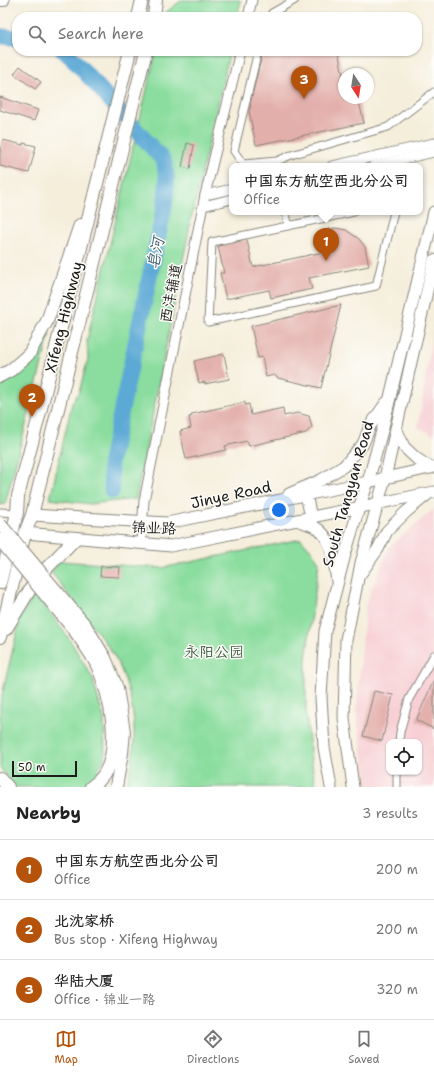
<!DOCTYPE html>
<html lang="en">
<head>
<meta charset="utf-8">
<style>
	:root { --surface:#fff; --page:#f6f6f6; --text:#222; --muted:#767676; --line:#e0e0e0; --accent:#b45309 }
	body { margin:0; font-family:"Shantell Sans","LXGW WenKai TC",sans-serif; background:var(--page); color:var(--text) }
	.controls { position:absolute; right:12px; bottom:12px; display:grid; overflow:hidden; border-radius:8px; box-shadow:0 1px 3px #0004 }
	.controls button { width:36px; height:36px; display:grid; place-items:center; padding:0; border:0; border-bottom:1px solid var(--line); background:var(--surface); color:var(--text); font:20px sans-serif }
	.compass { position:absolute; left:338px; top:68px; width:36px; height:36px; border-radius:50%; background:var(--surface); box-shadow:0 1px 3px #0004; rotate:168deg }
	.scale { position:absolute; left:12px; bottom:10px; width:65px; box-sizing:border-box; padding-left:4px; border:2px solid #1c1c1c; border-top:0; font-size:11px; line-height:14px; white-space:nowrap; color:#1c1c1c; -webkit-text-stroke:3px #fdfcf7; paint-order:stroke }
	.you { position:absolute; left:279px; top:510px; width:14px; height:14px; margin:-10px; border:3px solid #fff; border-radius:50%; background:#1a73e8; box-shadow:0 0 0 6px #1a73e833 }
	.badge { display:grid; place-items:center; width:26px; height:26px; border-radius:50%; background:var(--accent); color:#fff; font-size:13px; font-weight:700 }
	.pin { position:absolute; translate:-50% -33px; filter:drop-shadow(0 1px 2px #0008) }
	.pin::after { content:''; position:absolute; top:21px; width:14px; height:12px; background:inherit; clip-path:polygon(0 0,100% 0,50% 100%) }
	.popup { position:absolute; left:229px; top:163px; width:194px; height:52px; box-sizing:border-box; display:grid; place-content:center; border-radius:8px; background:var(--surface); filter:drop-shadow(0 1px 3px #0005); font-size:13px; white-space:nowrap; color:var(--muted) }
	.popup b { font-size:15px; color:var(--text) }
	.popup::after { content:''; position:absolute; left:50%; top:100%; margin-left:-8px; border:8px solid transparent; border-top-color:var(--surface) }
	.list { margin:0; padding:0; list-style:none }
	h2 { display:flex; justify-content:space-between; align-items:center; height:52px; margin:0; padding:0 16px; font-size:17px }
	h2 small { font-size:13px; font-weight:400; color:var(--muted) }
	.list li { display:grid; grid-template-columns:26px 1fr auto; gap:12px; align-items:center; box-sizing:border-box; height:60px; padding:0 16px; border-top:1px solid var(--line) }
	.list b { display:block; font-size:15px; white-space:nowrap }
	.list p { margin:0; font-size:13px; white-space:nowrap; color:var(--muted) }
	.list em { font-size:13px; font-style:normal; color:var(--muted) }
	.icon { flex:none; width:22px; height:22px; fill:none; stroke:currentColor; stroke-width:2; stroke-linecap:round; stroke-linejoin:round }
	.map { position:relative; flex:none; width:434px; height:787px; overflow:hidden }
	.search { position:absolute; background:var(--surface); box-shadow:0 1px 3px #0004; left:12px; right:12px; top:12px; height:44px; display:flex; align-items:center; gap:10px; box-sizing:border-box; padding:0 14px; border-radius:16px; color:var(--muted); font-size:15px }
	.sheet { height:232px; background:var(--surface) }
	nav { display:flex; justify-content:space-around; align-items:center; box-sizing:border-box; height:56px; border-top:1px solid var(--line); background:var(--surface); font-size:11px; color:var(--muted) }
	nav a { display:grid; justify-items:center; gap:2px }
	nav .on { color:var(--accent) }
	.map>svg:first-child { display:block }
</style>
</head>
<body>
<div class="map">
<svg width="434" height="787" viewBox="0 0 434 787">
	<rect width="100%" height="100%" fill="#fdfcf7"/>
	<filter id="ink" filterUnits="userSpaceOnUse"><feTurbulence type="fractalNoise" baseFrequency=".025" numOctaves="2"/><feDisplacementMap in="SourceGraphic" scale="8" xChannelSelector="R" yChannelSelector="G"/><feConvolveMatrix kernelMatrix="1 2 1 2 8 2 1 2 1" color-interpolation-filters="sRGB"/></filter>
	<filter id="wash" filterUnits="userSpaceOnUse"><feTurbulence type="fractalNoise" baseFrequency=".012" numOctaves="4" result="noise"/><feDisplacementMap in="SourceGraphic" scale="16" xChannelSelector="R" yChannelSelector="G"/><feGaussianBlur stdDeviation="0.9" result="paint"/><feColorMatrix in="noise" values="0 0 0 0 0 0 0 0 0 0 0 0 0 0 0 0 0 1.4 0 .05"/><feComposite in="paint" operator="in"/></filter>
	<g filter="url(#wash)">
		<rect width="100%" height="100%" fill="#f5eedb"/>
		<!-- built -->
		<g fill="#f7cfd4" fill-rule="evenodd">
			<polygon points="434,323 434,435 418,427"/>
			<path d="M434,509V787H368L356,712L366,603L389,547ZM389,742H419V772H389Z"/>
		</g>
		<!-- green -->
		<g fill="#8add9e" stroke="#537c5d">
			<polygon points="182,0 239,0 241,1 237,17 164,17 165,13"/>
			<polygon points="156,51 230,51 191,220 136,499 90,504 50,499 72,403 79,392 88,359 87,340"/>
			<polygon points="50,333 5,504 0,505 0,385 3,384 29,364"/>
			<path d="M301,539L311,550L319,562L306,659V713L311,759L316,787H125C141,742 136,690 110,649C105,641 98,633 92,625C78,607 65,590 51,572L60,561L162,568Z"/>
			<polygon points="35,593 68,637 92,677 104,719 105,757 94,778 80,787 17,787 14,786 0,768 0,703 20,619"/>
		</g>
		<g fill="none" stroke-linecap="round" stroke-linejoin="round">
			<!-- river -->
			<g stroke="#5ba9d5" stroke-width="16">
				<polyline points="0,36 17,38"/>
				<polyline points="63,51 70,56 92,80 164,161 167,180 165,204 110,464 112,491"/>
			</g>
		</g>
		<g id="blocks">
			<!-- building -->
			<g fill="#e3afab">
				<polygon points="272,51 338,51 344,80 344,98 358,98 364,123 256,145 249,111 250,108 251,107 250,104 262,55 272,53"/>
				<polygon points="20,66 41,82 35,89 14,74"/>
				<polygon points="0,97 38,110 34,121 0,110"/>
				<polygon points="3,140 23,145 23,143 36,146 29,173 0,166 0,152"/>
				<polygon points="187,143 194,145 190,169 182,167"/>
				<polygon points="336,228 346,230 359,239 365,247 369,266 309,278 312,289 271,298 269,290 226,299 220,273 224,273 218,246 247,240 253,267 333,250 328,229"/>
				<polygon points="341,305 321,388 278,378 274,375 266,377 262,357 258,358 251,326"/>
				<polygon points="224,354 229,379 205,384 204,382 199,383 194,361"/>
				<polygon points="245,402 245,405 249,404 251,415 283,408 284,416 297,413 309,416 312,427 306,433 249,446 247,441 225,446 226,450 186,459 180,431 191,428 189,417 192,416 192,414"/>
				<polygon points="101,566 120,567 119,577 100,576"/>
				<polygon points="434,680 434,729 416,720"/>
				<polygon points="374,691 393,695 382,741 363,736"/>
			</g>
		</g>
	</g>
	<g filter="url(#ink)">
		<use href="#blocks" fill-opacity="0" stroke="#88857c" stroke-width="1"/>
		<g fill="none" stroke-linecap="round" stroke-linejoin="round">
			<defs>
				<g id="minor">
					<polyline points="270,17 272,13 295,0"/>
					<polyline points="258,51 234,151 243,164 277,161 291,155 388,127 434,92"/>
					<polyline points="286,212 288,225"/>
					<polyline points="354,212 212,242 208,322 376,286 394,212"/>
					<polyline points="0,512 17,513"/>
					<polyline points="399,742 400,732 409,699 434,655"/>
					<polyline points="397,787 397,772"/>
				</g>
				<g id="tertiary">
					<polyline points="248,17 252,0"/>
					<polyline points="332,166 434,143"/>
					<polyline points="373,166 434,152"/>
					<polyline points="205,195 232,189"/>
					<polyline points="203,206 232,199"/>
					<polyline points="141,543 144,501 205,195 240,51"/>
				</g>
				<g id="secondary">
					<polyline points="396,428 404,447 417,459 431,468"/>
					<polyline points="289,494 321,480 344,466 363,444 370,426 386,403"/>
					<polyline points="306,495 311,517"/>
					<polyline points="32,515 167,523 368,482 434,467"/>
					<path d="M297,520C303,523 310,524 315,527C333,537 334,563 337,581"/>
					<polyline points="25,533 171,546 434,492"/>
					<polyline points="361,573 378,549 387,531 406,512 428,494"/>
					<polyline points="331,787 324,747 321,697 325,631 344,558 359,508 368,482 383,427 434,212"/>
					<polyline points="353,787 344,718 346,640 361,563 385,478 434,260"/>
				</g>
				<polyline id="primary" points="0,0 3,0"/>
				<g id="trunk">
					<polyline points="138,17 142,0"/>
					<polyline points="154,17 156,0"/>
					<polyline points="0,376 11,370 29,354 47,321 80,225"/>
					<polyline points="0,583 17,513 18,496 39,416 130,51"/>
					<polyline points="85,625 105,658 117,688 124,732 122,753 116,787"/>
					<polyline points="6,629 37,578 76,538"/>
					<path d="M75,631C85,646 97,661 102,678C113,709 124,767 91,787"/>
					<polyline points="0,637 25,533 32,515 146,51"/>
					<polyline points="0,778 8,787"/>
				</g>
			</defs>
			<!-- minor casing -->
			<use href="#minor" stroke="#88857c" stroke-width="9"/>
			<!-- tertiary casing -->
			<use href="#tertiary" stroke="#88857c" stroke-width="11"/>
			<!-- secondary casing -->
			<use href="#secondary" stroke="#88857c" stroke-width="13"/>
			<!-- primary casing -->
			<use href="#primary" stroke="#88857c" stroke-width="14"/>
			<!-- trunk casing -->
			<use href="#trunk" stroke="#88857c" stroke-width="14"/>
			<!-- minor -->
			<use href="#minor" stroke="#fff" stroke-width="7"/>
			<!-- tertiary -->
			<use href="#tertiary" stroke="#fff" stroke-width="9"/>
			<!-- secondary -->
			<use href="#secondary" stroke="#fff" stroke-width="11"/>
			<!-- primary -->
			<use href="#primary" stroke="#fff" stroke-width="12"/>
			<!-- trunk -->
			<use href="#trunk" stroke="#fff" stroke-width="12"/>
			<defs>
				<g id="trunk-bridge">
					<polyline points="0,524 85,625"/>
					<polyline points="0,540 75,631"/>
				</g>
			</defs>
			<!-- trunk-bridge casing -->
			<use href="#trunk-bridge" stroke="#88857c" stroke-width="14" stroke-linecap="butt"/>
			<!-- trunk-bridge -->
			<use href="#trunk-bridge" stroke="#fff" stroke-width="12"/>
		</g>
	</g>
	<g text-anchor="middle" stroke-width="3" stroke-linejoin="round" paint-order="stroke">
		<!-- street labels -->
		<g font-size="15" fill="#1c1c1c" stroke="#fdfcf7">
			<text transform="translate(171 293) rotate(-79)" y="5">西沣辅道</text>
			<text transform="translate(64 317) rotate(-76)" y="5">Xifeng Highway</text>
			<text transform="translate(348 494) rotate(-74)" y="5">South Tangyan Road</text>
			<text transform="translate(231 495) rotate(-12)" y="5">Jinye Road</text>
			<text transform="translate(154 528) rotate(2)" y="5">锦业路</text>
		</g>
		<!-- park labels -->
		<g font-size="15" fill="#42604a" stroke="#fdfcf7">
			<text x="214" y="657">永阳公园</text>
		</g>
		<!-- water labels -->
		<g font-size="16" font-style="italic" fill="#385b6f" stroke="#fdfcf7">
			<text transform="translate(155 253) rotate(-78)" y="6">皂河</text>
		</g>
	</g>
</svg>
<div class="controls">
<button><svg class="icon" aria-label="locate" viewBox="0 0 24 24"><circle cx="12" cy="12" r="6"/><path d="M12 2v4M12 18v4M2 12h4M18 12h4"/></svg></button>
</div>
<svg class="compass" viewBox="-18 -18 36 36"><path d="M0-13l5 13h-10z" fill="#e53935"/><path d="M0 13l5-13h-10z" fill="#767676"/></svg>
<div class="scale">50 m</div>
<div class="you"></div>
<div class="pin badge" style="left:326px;top:261px">1</div>
<div class="popup"><b>中国东方航空西北分公司</b>Office</div>
<div class="pin badge" style="left:32px;top:417px">2</div>
<div class="pin badge" style="left:304px;top:99px">3</div>
<div class="search"><svg class="icon" aria-label="search" viewBox="0 0 24 24"><circle cx="10" cy="10" r="6"/><path d="M15 15l6 6"/></svg>Search here</div>
</div>
<section class="sheet">
<h2>Nearby<small>3 results</small></h2>
<ul class="list">
<li><span class="badge">1</span><div><b>中国东方航空西北分公司</b><p>Office</p></div><em>200 m</em></li>
<li><span class="badge">2</span><div><b>北沈家桥</b><p>Bus stop · Xifeng Highway</p></div><em>200 m</em></li>
<li><span class="badge">3</span><div><b>华陆大厦</b><p>Office · 锦业一路</p></div><em>320 m</em></li>
</ul>
</section>
<nav>
<a class="on"><svg class="icon" aria-label="map" viewBox="0 0 24 24"><path d="M3 6l6-2 6 2 6-2v14l-6 2-6-2-6 2zM9 4v14M15 6v14"/></svg>Map</a>
<a><svg class="icon" aria-label="directions" viewBox="0 0 24 24"><path d="M12 3l9 9-9 9-9-9zM9 14v-3h6M13 9l2 2-2 2"/></svg>Directions</a>
<a><svg class="icon" aria-label="saved" viewBox="0 0 24 24"><path d="M7 4h10v16l-5-4-5 4z"/></svg>Saved</a>
</nav>
</body>
</html>
